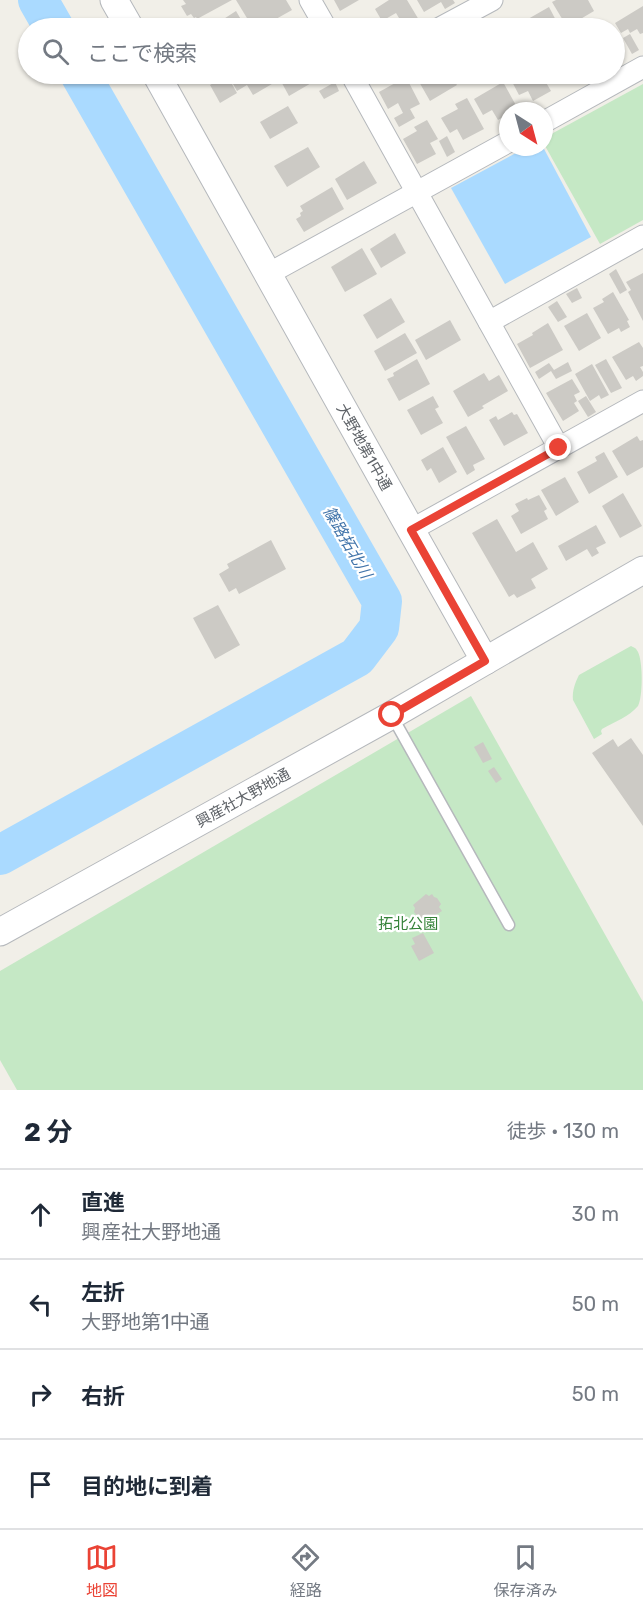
<!DOCTYPE html>
<html lang="ja">
<head>
<meta charset="utf-8">
<style>
	:root { --surface:#fff; --page:#f6f6f7; --text:#1f2937; --muted:#747a83; --line:#e0e1e3; --accent:#ea4335 }
	body { margin:0; font-family:Rubik,"Noto Sans JP",sans-serif; background:var(--page); color:var(--text) }
	.compass { position:absolute; left:499px; top:102px; width:54px; height:54px; border-radius:50%; background:var(--surface); box-shadow:0 2px 4px #0004; rotate:144deg }
	.stop { position:absolute; width:18px; height:18px; margin:-14px; border:4px solid #ea4335; border-radius:50%; background:#fff }
	.stop.end { background:#ea4335; border-color:#fff; box-shadow:0 2px 6px #0008 }
	.list { margin:0; padding:0; list-style:none }
	h2 { display:flex; justify-content:space-between; align-items:center; height:78px; margin:0; padding:0 24px; font-size:26px }
	h2 small { font-size:20px; font-weight:400; color:var(--muted) }
	.list li { display:grid; grid-template-columns:39px 1fr auto; gap:18px; align-items:center; box-sizing:border-box; height:90px; padding:0 24px; border-top:2px solid var(--line) }
	.list b { display:block; font-size:22px; white-space:nowrap }
	.list p { margin:0; font-size:20px; white-space:nowrap; color:var(--muted) }
	.list em { font-size:20px; font-style:normal; color:var(--muted) }
	.icon { flex:none; width:33px; height:33px; fill:none; stroke:currentColor; stroke-width:2; stroke-linecap:round; stroke-linejoin:round }
	.map { position:relative; flex:none; width:643px; height:1090px; overflow:hidden }
	.search { position:absolute; background:var(--surface); box-shadow:0 2px 4px #0004; left:18px; right:18px; top:18px; height:66px; display:flex; align-items:center; gap:15px; box-sizing:border-box; padding:0 21px; border-radius:33px; color:var(--muted); font-size:22px }
	.sheet { height:438px; background:var(--surface) }
	nav { display:flex; justify-content:space-around; align-items:center; box-sizing:border-box; height:84px; border-top:2px solid var(--line); background:var(--surface); font-size:16px; color:var(--muted) }
	nav a { display:grid; justify-items:center; gap:3px }
	nav .on { color:var(--accent) }
	.map>svg:first-child { display:block }
</style>
</head>
<body>
<div class="map">
<svg width="643" height="1090" viewBox="0 0 643 1090">
	<rect width="100%" height="100%" fill="#f1efe8"/>
	<!-- green -->
	<g fill="#c5e8c5">
		<polygon points="643,84 643,220 600,244 544,144 544,138"/>
		<path d="M631,646C635,648 636,648 638,652C643,662 643,697 638,706C629,717 614,722 602,729L601,731L602,734L594,739L573,700C572,691 575,683 579,675Z"/>
		<polygon points="471,696 643,1002 643,1090 17,1090 0,1060 0,971"/>
	</g>
	<!-- water -->
	<polygon fill="#aadaff" points="527,147 543,147 591,237 505,284 451,188"/>
	<g fill="none" stroke-linecap="round" stroke-linejoin="round">
		<!-- river -->
		<g stroke="#aadaff" stroke-width="40">
			<polyline points="38,0 54,28"/>
			<polyline points="0,855 357,657 379,628 382,601 80,74"/>
		</g>
	</g>
	<!-- building -->
	<g fill="#cccac5">
		<polygon points="183,0 232,0 197,19 196,17 194,18 191,14 187,16 181,6 186,4"/>
		<polygon points="236,0 286,0 292,10 260,28 253,28"/>
		<polygon points="334,0 359,0 340,11"/>
		<polygon points="389,0 407,0 419,20 405,28 396,13 382,21 375,9"/>
		<polygon points="417,0 453,0 455,3 445,9 441,2 424,12"/>
		<polygon points="556,0 588,0 594,11 567,27 552,2"/>
		<polygon points="643,6 643,33 640,34 637,29 630,33 628,29 621,33 615,23"/>
		<polygon points="549,7 560,28 524,28 521,23"/>
		<polygon points="236,11 246,28 215,28 221,25 219,22"/>
		<polygon points="365,18 370,28 347,28"/>
		<polygon points="630,34 639,50 632,54 623,38"/>
		<polygon points="234,74 273,74 277,81 253,95 247,85 237,91 229,77"/>
		<polygon points="277,74 324,74 325,75 289,96"/>
		<polygon points="424,74 450,74 457,85 430,101 418,80 426,76"/>
		<polygon points="458,74 482,74 464,84"/>
		<polygon points="514,74 541,74 551,91 533,101 528,91 519,95 509,76"/>
		<polygon points="227,75 237,93 220,103 210,85"/>
		<polygon points="406,77 420,104 410,109 415,118 399,127 394,118 403,113 398,103 388,109 379,92"/>
		<polygon points="335,82 339,91 324,99 319,91"/>
		<polygon points="503,82 518,109 514,111 508,111 508,114 498,120 492,110 483,115 474,99"/>
		<polygon points="467,98 484,129 463,140 457,129 450,133 441,118 458,109 455,104"/>
		<polygon points="288,106 298,123 270,139 260,122"/>
		<polygon points="427,120 438,139 430,143 436,154 417,164 403,139 417,131 414,127"/>
		<polygon points="447,136 455,152 447,157 439,141"/>
		<polygon points="308,147 320,167 287,187 274,166"/>
		<polygon points="364,161 377,183 347,200 335,179"/>
		<polygon points="332,187 344,209 304,232 296,219 301,216 300,213 303,211 300,206"/>
		<polygon points="395,233 406,253 381,268 370,249"/>
		<polygon points="362,248 377,274 345,292 331,267"/>
		<polygon points="616,269 627,290 620,294 609,274"/>
		<polygon points="643,273 643,321 628,292 631,290 626,282"/>
		<polygon points="577,288 582,298 572,303 566,294"/>
		<polygon points="613,292 629,320 627,321 630,327 621,332 619,328 608,334 593,308 604,302 602,299"/>
		<polygon points="391,298 405,322 377,339 363,315"/>
		<polygon points="557,301 567,317 558,322 548,307"/>
		<polygon points="587,313 601,338 579,351 564,326"/>
		<polygon points="450,320 461,340 426,360 415,340"/>
		<polygon points="548,323 563,350 530,368 517,344 533,335 532,333"/>
		<polygon points="405,333 417,353 385,371 374,351"/>
		<polygon points="639,342 643,348 643,366 640,367 643,372 643,376 636,381 633,376 626,380 612,357"/>
		<polygon points="417,359 430,384 399,401 387,379 394,376 393,373"/>
		<polygon points="606,359 622,388 611,393 595,365"/>
		<polygon points="568,362 572,371 556,379 551,371 539,379 535,372 549,363 554,370"/>
		<polygon points="592,364 609,395 601,399 599,395 590,401 575,374"/>
		<polygon points="484,373 489,381 499,375 508,391 482,406 484,408 468,417 453,391"/>
		<polygon points="572,379 580,392 574,395 577,401 574,403 579,411 563,421 546,393"/>
		<polygon points="433,396 439,407 435,409 443,423 421,435 407,410"/>
		<polygon points="586,396 596,412 588,417 578,401"/>
		<polygon points="512,412 514,415 517,414 528,433 504,446 489,420 496,416 498,420"/>
		<polygon points="466,426 485,459 473,465 475,470 467,475 446,437"/>
		<polygon points="637,436 640,441 643,440 643,467 627,476 612,451"/>
		<polygon points="443,447 457,472 439,483 431,468 427,471 421,460"/>
		<polygon points="604,452 618,477 589,494 577,472 597,461 595,457"/>
		<polygon points="565,477 579,502 556,516 541,490"/>
		<polygon points="623,493 642,526 620,538 602,506"/>
		<polygon points="539,495 547,509 544,511 548,519 521,534 511,516 519,511 515,504 527,498 528,500"/>
		<polygon points="497,519 516,552 533,542 548,569 531,579 536,588 517,598 514,594 509,597 472,533"/>
		<polygon points="596,525 606,543 596,548 599,553 592,557 587,549 566,561 558,546"/>
		<polygon points="271,540 286,569 239,594 236,588 229,592 219,574 229,568 227,564"/>
		<polygon points="218,605 240,645 215,659 193,618"/>
		<polygon points="631,738 643,755 643,826 592,753 613,739 618,747"/>
		<polygon points="483,742 492,759 483,763 474,747"/>
		<polygon points="494,767 502,779 496,783 488,771"/>
		<polygon points="426,894 429,896 432,894 434,897 437,898 441,904 439,907 442,911 423,923 414,912 415,908 413,905"/>
		<polygon points="423,933 434,953 419,961 411,946 415,944 412,938"/>
	</g>
	<g fill="none" stroke-linecap="round" stroke-linejoin="round">
		<defs>
			<polyline id="service" points="392,716 509,925"/>
			<g id="minor">
				<polyline points="310,0 326,28"/>
				<polyline points="440,28 492,0"/>
				<polyline points="351,74 559,448"/>
				<polyline points="544,122 643,67"/>
				<polyline points="268,274 508,142"/>
				<polyline points="489,322 643,236"/>
				<polyline points="411,530 643,401"/>
			</g>
			<g id="tertiary">
				<polyline points="114,0 130,28"/>
				<polyline points="156,74 411,530 485,661 643,570"/>
				<polyline points="0,932 392,715 485,661"/>
			</g>
		</defs>
		<!-- service casing -->
		<use href="#service" stroke="#b5b8bc" stroke-width="13"/>
		<!-- minor casing -->
		<use href="#minor" stroke="#b5b8bc" stroke-width="23"/>
		<!-- tertiary casing -->
		<use href="#tertiary" stroke="#b5b8bc" stroke-width="29"/>
		<!-- service -->
		<use href="#service" stroke="#fff" stroke-width="10"/>
		<!-- minor -->
		<use href="#minor" stroke="#fff" stroke-width="21"/>
		<!-- tertiary -->
		<use href="#tertiary" stroke="#fff" stroke-width="27"/>
	</g>
	<g fill="none" stroke-linecap="round" stroke-linejoin="round">
		<!-- route -->
		<polyline stroke="#ea4335" stroke-width="8" points="392,715 485,661 411,530 559,448"/>
	</g>
	<g text-anchor="middle" stroke-width="4.5" stroke-linejoin="round" paint-order="stroke">
		<!-- street labels -->
		<g font-size="15" fill="#5f6368" stroke="#fff">
			<text transform="translate(364 447) rotate(61)" y="5">大野地第1中通</text>
			<text transform="translate(243 798) rotate(-29)" y="5">興産社大野地通</text>
		</g>
		<!-- park labels -->
		<g font-size="15" fill="#348238" stroke="#fff">
			<text x="408" y="929">拓北公園</text>
		</g>
		<!-- water labels -->
		<g font-size="16" font-style="italic" fill="#4174aa" stroke="#fff">
			<text transform="translate(348 542) rotate(60)" y="6">篠路拓北川</text>
		</g>
	</g>
</svg>
<svg class="compass" viewBox="-18 -18 36 36"><path d="M0-13l5 13h-10z" fill="#e53935"/><path d="M0 13l5-13h-10z" fill="#747a83"/></svg>
<div class="stop" style="left:392px;top:715px"></div>
<div class="stop end" style="left:559px;top:448px"></div>
<div class="search"><svg class="icon" aria-label="search" viewBox="0 0 24 24"><circle cx="10" cy="10" r="6"/><path d="M15 15l6 6"/></svg>ここで検索</div>
</div>
<section class="sheet">
<h2>2 分<small>徒歩 · 130 m</small></h2>
<ul class="list">
<li><svg class="icon" aria-label="ahead" viewBox="0 0 24 24"><path d="M12 20V5M6 11l6-6 6 6"/></svg><div><b>直進</b><p>興産社大野地通</p></div><em>30 m</em></li>
<li><svg class="icon" aria-label="left" viewBox="0 0 24 24"><path d="M17 20v-9H6M10 6l-5 5 5 5"/></svg><div><b>左折</b><p>大野地第1中通</p></div><em>50 m</em></li>
<li><svg class="icon" aria-label="right" viewBox="0 0 24 24"><path d="M7 20v-9h11M14 6l5 5-5 5"/></svg><div><b>右折</b></div><em>50 m</em></li>
<li><svg class="icon" aria-label="arrive" viewBox="0 0 24 24"><path d="M6 21V4h12l-3 4 3 4H6"/></svg><div><b>目的地に到着</b></div></li>
</ul>
</section>
<nav>
<a class="on"><svg class="icon" aria-label="map" viewBox="0 0 24 24"><path d="M3 6l6-2 6 2 6-2v14l-6 2-6-2-6 2zM9 4v14M15 6v14"/></svg>地図</a>
<a><svg class="icon" aria-label="directions" viewBox="0 0 24 24"><path d="M12 3l9 9-9 9-9-9zM9 14v-3h6M13 9l2 2-2 2"/></svg>経路</a>
<a><svg class="icon" aria-label="saved" viewBox="0 0 24 24"><path d="M7 4h10v16l-5-4-5 4z"/></svg>保存済み</a>
</nav>
</body>
</html>
